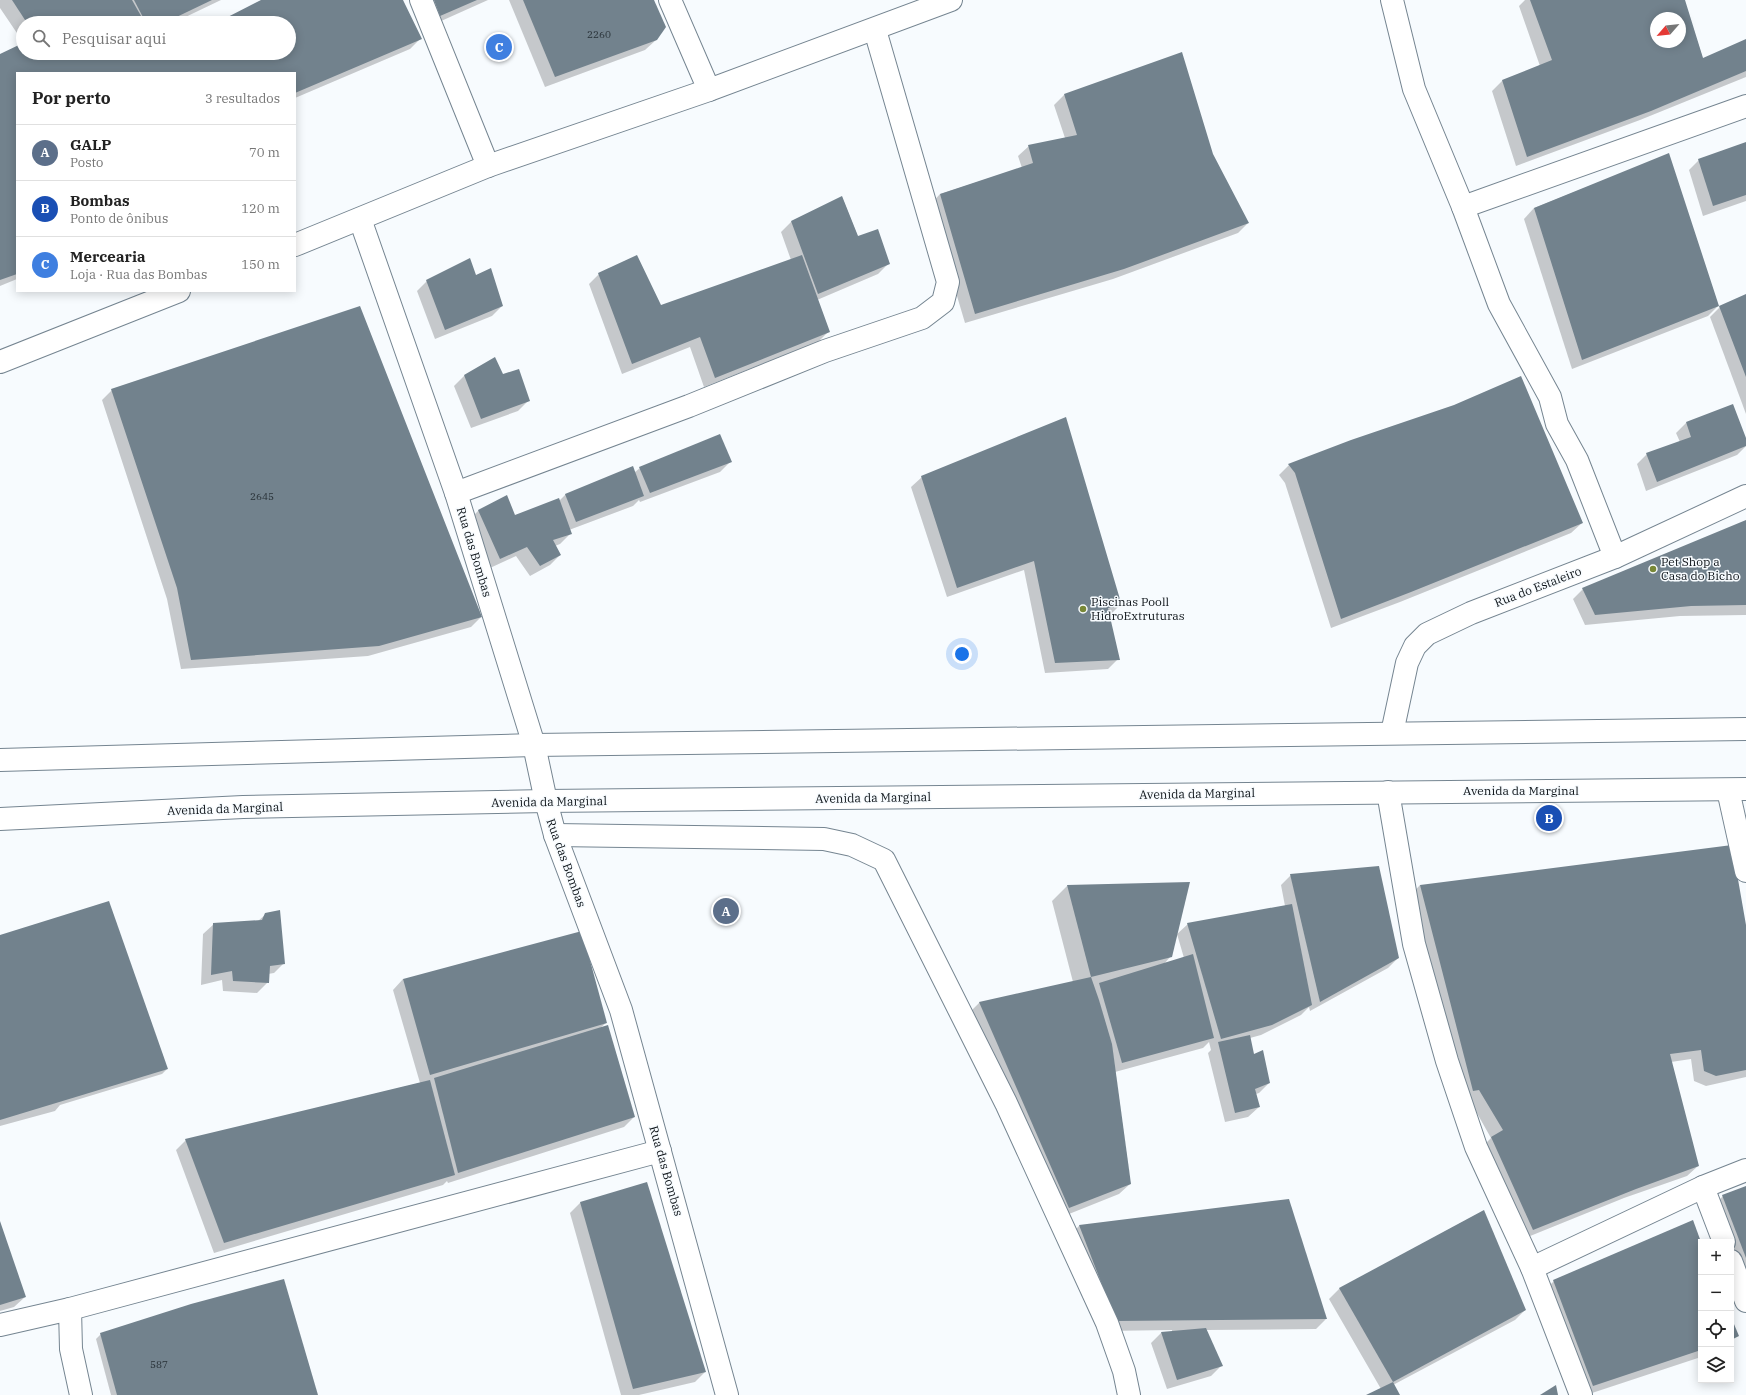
<!DOCTYPE html>
<html lang="pt">
<head>
<meta charset="utf-8">
<style>
	:root { --surface:#fff; --page:#f2f2f2; --text:#222; --muted:#767676; --line:#e0e0e0; --accent:#2563eb }
	body { margin:0; font-family:"IBM Plex Serif",serif; background:var(--page); color:var(--text) }
	.controls { position:absolute; right:12px; bottom:12px; display:grid; overflow:hidden; border-radius:0px; box-shadow:0 2px 10px #0003 }
	.controls button { width:36px; height:36px; display:grid; place-items:center; padding:0; border:0; border-bottom:1px solid var(--line); background:var(--surface); color:var(--text); font:20px sans-serif }
	.compass { position:absolute; left:1650px; top:12px; width:36px; height:36px; border-radius:50%; background:var(--surface); box-shadow:0 2px 10px #0003; rotate:242deg }
	.you { position:absolute; left:962px; top:654px; width:14px; height:14px; margin:-10px; border:3px solid #fff; border-radius:50%; background:#1a73e8; box-shadow:0 0 0 6px #1a73e833 }
	.badge { display:grid; place-items:center; width:26px; height:26px; border-radius:50%; background:var(--accent); color:#fff; font-size:13px; font-weight:700 }
	.pin { position:absolute; translate:-50% -50%; border:2px solid #fff; box-shadow:0 1px 4px #0006 }
	.list { margin:0; padding:0; list-style:none }
	h2 { display:flex; justify-content:space-between; align-items:center; height:52px; margin:0; padding:0 16px; font-size:17px }
	h2 small { font-size:13px; font-weight:400; color:var(--muted) }
	.list li { display:grid; grid-template-columns:26px 1fr auto; gap:12px; align-items:center; box-sizing:border-box; height:56px; padding:0 16px; border-top:1px solid var(--line) }
	.list b { display:block; font-size:15px; white-space:nowrap }
	.list p { margin:0; font-size:13px; white-space:nowrap; color:var(--muted) }
	.list em { font-size:13px; font-style:normal; color:var(--muted) }
	.icon { flex:none; width:22px; height:22px; fill:none; stroke:currentColor; stroke-width:2; stroke-linecap:round; stroke-linejoin:round }
	.map { position:relative; flex:none; width:1746px; height:1395px; overflow:hidden }
	.search { position:absolute; background:var(--surface); box-shadow:0 2px 10px #0003; left:16px; top:16px; width:280px; height:44px; display:flex; align-items:center; gap:10px; box-sizing:border-box; padding:0 14px; border-radius:22px; color:var(--muted); font-size:15px }
	.panel { position:absolute; background:var(--surface); box-shadow:0 2px 10px #0003; left:16px; top:72px; width:280px; height:220px; border-radius:0px }
	.map>svg:first-child { display:block }
</style>
</head>
<body>
<div class="map">
<svg width="1746" height="1395" viewBox="0 0 1746 1395">
	<rect width="100%" height="100%" fill="#f7fbfe"/>
	<!-- shadow -->
	<g fill="#0003" fill-rule="evenodd">
		<polygon points="0,0 221,0 173,23 23,23 23,42 0,8"/>
		<polygon points="263,0 402,0 420,39 410,49 295,98 295,73 17,73 17,279 0,286 0,55 23,44 23,53 289,53 289,23 219,23"/>
		<polygon points="420,0 488,0 430,26"/>
		<polygon points="509,0 653,0 656,40 645,50 545,87"/>
		<path d="M1525,0H1684L1703,59L1746,40V77L1640,120L1516,166L1492,91L1502,81L1540,66L1519,6ZM1656,18H1680V42H1656Z"/>
		<polygon points="1064,95 1212,154 1248,223 1238,233 1113,279 965,323 930,205 940,194 1022,168 1018,156 1029,146 1065,138 1054,105"/>
		<polygon points="1746,143 1746,201 1703,216 1689,170 1699,160"/>
		<polygon points="1668,155 1718,306 1708,316 1572,369 1524,219 1534,208"/>
		<polygon points="842,197 858,237 888,264 878,274 817,300 828,332 818,342 704,387 690,347 622,374 589,284 599,274 660,306 791,260 781,232 791,222"/>
		<polygon points="476,277 502,306 492,316 435,339 417,291 427,281"/>
		<polygon points="1746,295 1746,414 1710,317 1720,307"/>
		<polygon points="502,375 529,400 518,411 471,428 454,386 464,376"/>
		<polygon points="112,390 481,617 471,627 368,656 181,669 167,599 102,400"/>
		<polygon points="1686,423 1746,441 1746,446 1737,455 1646,491 1637,464 1647,454 1680,442 1676,433"/>
		<polygon points="730,462 720,472 640,502 639,500 633,506 569,530 570,534 560,544 555,546 560,555 550,565 530,576 516,556 490,568 468,521 479,510 514,516 559,501 566,494 635,472 640,468"/>
		<polygon points="1289,465 1582,523 1571,533 1400,602 1331,628 1285,483 1279,475"/>
		<polygon points="922,477 1120,605 1109,616 1118,659 1108,669 1045,673 1024,570 947,597 911,487"/>
		<polygon points="1746,521 1746,615 1680,616 1585,625 1573,599 1583,589"/>
		<polygon points="1291,875 1398,958 1388,968 1310,1011 1309,1007 1301,1015 1261,1035 1250,1038 1253,1055 1269,1083 1259,1093 1256,1094 1259,1107 1248,1117 1225,1122 1208,1053 1211,1050 1209,1042 1203,1048 1115,1072 1130,1184 1119,1194 1059,1218 969,1013 979,1003 1073,982 1052,901 1067,886 1171,956 1164,964 1184,958 1177,934 1188,924 1285,906 1281,885"/>
		<polygon points="1420,885 1746,931 1746,1077 1706,1086 1694,1081 1691,1059 1671,1062 1698,1166 1687,1176 1624,1198 1523,1239 1481,1148 1491,1138 1469,1099 1410,896"/>
		<polygon points="266,914 284,963 274,973 268,974 268,982 257,993 223,991 222,980 201,985 203,934 214,924 258,921"/>
		<polygon points="0,936 167,1069 162,1074 60,1105 55,1111 0,1126"/>
		<polygon points="403,979 606,1023 599,1029 634,1117 624,1127 448,1183 447,1181 443,1185 214,1253 176,1150 186,1140 420,1083 393,990"/>
		<polygon points="646,1183 705,1372 695,1382 639,1395 621,1395 570,1213 580,1203"/>
		<polygon points="1746,1187 1746,1295 1731,1255 1731,1242 1713,1206 1723,1196"/>
		<polygon points="1288,1200 1326,1319 1316,1329 1206,1330 1221,1366 1211,1376 1167,1389 1151,1343 1161,1333 1172,1332 1172,1330 1106,1331 1069,1236 1079,1226"/>
		<polygon points="1483,1211 1525,1310 1515,1320 1393,1385 1398,1395 1368,1395 1381,1389 1329,1299 1339,1289"/>
		<polygon points="0,1223 25,1297 14,1307 0,1311"/>
		<polygon points="1701,1244 1701,1357 1586,1395 1544,1291 1554,1281"/>
		<polygon points="101,1334 317,1395 111,1395 96,1339"/>
	</g>
	<!-- building -->
	<g fill="#72828d" fill-rule="evenodd">
		<polygon points="12,0 132,0 145,23 27,23"/>
		<polygon points="134,0 212,0 164,23 146,23"/>
		<polygon points="261,0 403,0 422,39 295,93 295,73 17,73 17,274 0,280 0,54 23,43 23,53 289,53 289,23 216,23"/>
		<polygon points="434,0 477,0 440,16"/>
		<polygon points="523,0 654,0 666,27 657,40 555,77"/>
		<path d="M1530,0H1685L1703,58L1746,39V71L1651,111L1527,157L1502,80L1552,60ZM1656,18H1680V42H1656Z"/>
		<polygon points="1182,52 1213,154 1249,223 1124,269 975,314 940,194 1033,163 1028,145 1077,135 1064,94"/>
		<polygon points="1746,142 1746,195 1713,206 1698,159"/>
		<polygon points="1669,153 1719,306 1746,294 1746,377 1719,306 1582,360 1534,208"/>
		<polygon points="842,196 858,236 878,229 890,264 818,294 791,221"/>
		<polygon points="637,255 661,305 802,255 830,332 715,378 700,337 632,364 598,273"/>
		<polygon points="470,258 476,275 491,268 503,306 445,330 426,280"/>
		<polygon points="360,306 482,617 379,646 191,660 177,588 111,389"/>
		<polygon points="495,357 503,374 519,369 530,401 481,419 464,375"/>
		<polygon points="1521,376 1583,523 1411,592 1341,619 1295,473 1288,464 1351,440 1454,405"/>
		<polygon points="1733,404 1746,438 1746,446 1657,482 1646,453 1691,437 1686,422"/>
		<polygon points="1066,417 1122,606 1108,608 1120,660 1055,663 1034,561 957,588 921,476"/>
		<polygon points="720,434 732,462 650,493 639,467"/>
		<polygon points="633,466 644,496 576,522 565,494"/>
		<polygon points="507,495 515,515 559,498 572,534 553,540 561,555 540,566 527,547 500,559 478,510"/>
		<polygon points="1746,520 1746,605 1691,606 1595,615 1582,588"/>
		<polygon points="1732,845 1746,925 1746,1070 1716,1076 1704,1071 1701,1050 1670,1054 1699,1166 1636,1189 1533,1230 1491,1137 1503,1130 1479,1090 1473,1091 1420,885"/>
		<polygon points="1379,866 1399,958 1320,1002 1290,874"/>
		<polygon points="1190,882 1172,957 1091,977 1067,885"/>
		<polygon points="109,901 168,1069 0,1120 0,935"/>
		<polygon points="1292,904 1312,1005 1272,1025 1221,1039 1187,923"/>
		<polygon points="280,910 285,964 270,966 269,983 233,981 232,971 211,975 213,923 262,920 265,913"/>
		<polygon points="582,931 607,1023 430,1075 403,979"/>
		<polygon points="1193,954 1214,1038 1122,1063 1099,983"/>
		<polygon points="1091,977 1099,1000 1112,1044 1131,1184 1069,1208 979,1002"/>
		<polygon points="608,1025 635,1117 458,1173 434,1078"/>
		<polygon points="1250,1035 1254,1054 1263,1050 1270,1083 1255,1089 1260,1107 1235,1113 1218,1042"/>
		<polygon points="430,1080 455,1175 224,1243 185,1139"/>
		<polygon points="647,1182 706,1372 633,1389 580,1202"/>
		<polygon points="1746,1186 1746,1258 1722,1195"/>
		<polygon points="1289,1199 1327,1319 1116,1321 1079,1225"/>
		<polygon points="1484,1210 1526,1310 1393,1382 1339,1288"/>
		<polygon points="1693,1220 1701,1242 1701,1350 1593,1386 1553,1280"/>
		<polygon points="0,1221 26,1297 0,1305"/>
		<polygon points="284,1279 318,1395 117,1395 100,1333 191,1304"/>
		<polygon points="1731,1317 1739,1336 1731,1340"/>
		<polygon points="1206,1328 1223,1366 1177,1380 1161,1332"/>
		<polygon points="1393,1382 1400,1395 1366,1395"/>
		<polygon points="1556,1385 1558,1395 1540,1395"/>
	</g>
	<g fill="none" stroke-linecap="round" stroke-linejoin="round">
		<defs>
			<g id="minor">
				<polyline points="421,0 488,166"/>
				<polyline points="670,0 709,90"/>
				<polyline points="1392,0 1414,89 1463,207 1499,304 1550,397 1557,424 1577,460 1615,557"/>
				<polyline points="1463,207 1746,106"/>
				<polyline points="360,219 456,493 534,745 546,801 555,835 621,1010 727,1395"/>
				<polyline points="295,245 488,166 709,90 951,0"/>
				<polyline points="0,362 179,291"/>
				<polyline points="456,493 689,406 825,351 922,318 943,302 948,282 875,30"/>
				<polyline points="1392,733 1407,663 1415,646 1427,634 1471,613 1615,557 1746,496"/>
				<polyline points="1728,790 1746,871"/>
				<polyline points="1388,792 1414,944 1447,1061 1476,1147 1532,1268 1581,1395"/>
				<polyline points="555,835 824,839 852,845 884,860 1006,1103 1107,1323 1124,1371 1129,1395"/>
				<polyline points="1703,1187 1724,1242"/>
				<polyline points="1731,1261 1746,1301"/>
				<polyline points="1532,1268 1703,1187 1746,1170"/>
				<polyline points="70,1309 660,1151"/>
				<polyline points="0,1325 70,1309 71,1349 81,1395"/>
			</g>
			<g id="primary">
				<polyline points="0,760 534,745 1746,729"/>
				<polyline points="0,819 243,807 546,801 1746,789"/>
			</g>
		</defs>
		<!-- minor casing -->
		<use href="#minor" stroke="#758591" stroke-width="24"/>
		<!-- primary casing -->
		<use href="#primary" stroke="#758591" stroke-width="24"/>
		<!-- minor -->
		<use href="#minor" stroke="#fff" stroke-width="22"/>
		<!-- primary -->
		<use href="#primary" stroke="#fff" stroke-width="22"/>
	</g>
	<!-- markers -->
	<g fill="#788837" stroke="#f7fbfe" stroke-width="1.5">
		<circle cx="1653" cy="569" r="4"/>
		<circle cx="1083" cy="609" r="4"/>
	</g>
	<g text-anchor="middle" stroke-width="3" stroke-linejoin="round" paint-order="stroke">
		<!-- number labels -->
		<g font-size="10" fill="#273036">
			<text x="599" y="38">2260</text>
			<text x="262" y="500">2645</text>
			<text x="159" y="1368">587</text>
		</g>
		<!-- street labels -->
		<g font-size="12" fill="#0e1419" stroke="#f7fbfe">
			<text transform="translate(474 552) rotate(73)" y="4">Rua das Bombas</text>
			<text transform="translate(1538 587) rotate(-21)" y="4">Rua do Estaleiro</text>
			<text x="1521" y="795">Avenida da Marginal</text>
			<text transform="translate(1197 794) rotate(-1)" y="4">Avenida da Marginal</text>
			<text transform="translate(873 798) rotate(-1)" y="4">Avenida da Marginal</text>
			<text transform="translate(549 802) rotate(-1)" y="4">Avenida da Marginal</text>
			<text transform="translate(225 809) rotate(-2)" y="4">Avenida da Marginal</text>
			<text transform="translate(566 863) rotate(70)" y="4">Rua das Bombas</text>
			<text transform="translate(666 1171) rotate(74)" y="4">Rua das Bombas</text>
		</g>
		<!-- poi labels -->
		<g font-size="12" fill="#0e1419" stroke="#f7fbfe" text-anchor="start">
			<text x="1661" y="566">Pet Shop a<tspan x="1661" dy="14">Casa do Bicho</tspan></text>
			<text x="1091" y="606">Piscinas Pooll<tspan x="1091" dy="14">HidroExtruturas</tspan></text>
		</g>
	</g>
</svg>
<div class="controls">
<button>+</button>
<button>−</button>
<button><svg class="icon" aria-label="locate" viewBox="0 0 24 24"><circle cx="12" cy="12" r="6"/><path d="M12 2v4M12 18v4M2 12h4M18 12h4"/></svg></button>
<button><svg class="icon" aria-label="layers" viewBox="0 0 24 24"><path d="M12 4l9 5-9 5-9-5zM3 14l9 5 9-5"/></svg></button>
</div>
<svg class="compass" viewBox="-18 -18 36 36"><path d="M0-13l5 13h-10z" fill="#e53935"/><path d="M0 13l5-13h-10z" fill="#767676"/></svg>
<div class="you"></div>
<div class="pin badge" style="left:726px;top:911px;background:#5c6f8a">A</div>
<div class="pin badge" style="left:1549px;top:818px;background:#1a4fb4">B</div>
<div class="pin badge" style="left:499px;top:47px;background:#3f7fe0">C</div>
<div class="search"><svg class="icon" aria-label="search" viewBox="0 0 24 24"><circle cx="10" cy="10" r="6"/><path d="M15 15l6 6"/></svg>Pesquisar aqui</div>
<section class="panel">
<h2>Por perto<small>3 resultados</small></h2>
<ul class="list">
<li><span class="badge" style="background:#5c6f8a">A</span><div><b>GALP</b><p>Posto</p></div><em>70 m</em></li>
<li><span class="badge" style="background:#1a4fb4">B</span><div><b>Bombas</b><p>Ponto de ônibus</p></div><em>120 m</em></li>
<li><span class="badge" style="background:#3f7fe0">C</span><div><b>Mercearia</b><p>Loja · Rua das Bombas</p></div><em>150 m</em></li>
</ul>
</section>
</div>
</body>
</html>
